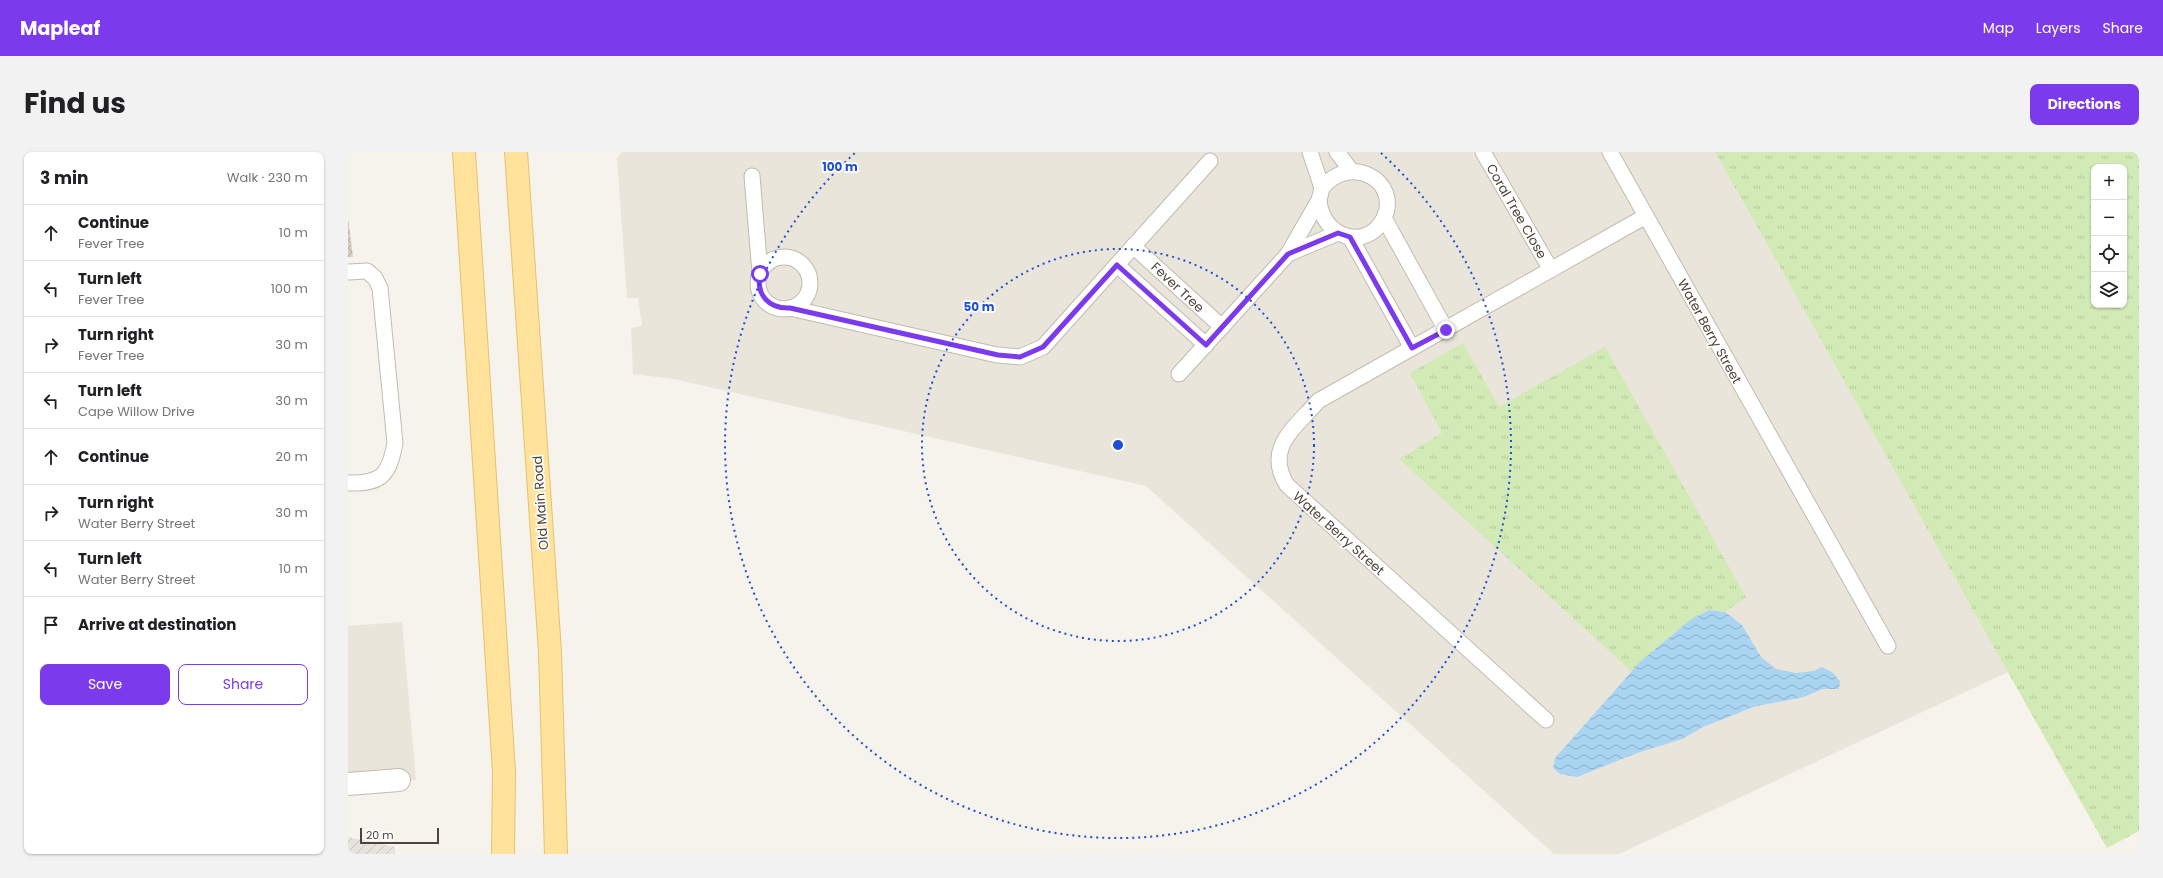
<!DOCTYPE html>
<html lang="en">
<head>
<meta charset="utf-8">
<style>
	:root { --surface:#fff; --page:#f2f2f2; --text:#202124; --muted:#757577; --line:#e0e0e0; --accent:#7c3aed }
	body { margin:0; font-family:Poppins,sans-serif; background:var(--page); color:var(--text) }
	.controls { position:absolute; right:12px; top:12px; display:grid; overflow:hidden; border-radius:8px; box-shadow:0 1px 3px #0004 }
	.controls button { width:36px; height:36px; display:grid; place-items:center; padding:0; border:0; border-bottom:1px solid var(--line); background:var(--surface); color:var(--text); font:20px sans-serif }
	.scale { position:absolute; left:12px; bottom:10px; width:79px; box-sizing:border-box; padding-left:4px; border:2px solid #4b4439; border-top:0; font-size:11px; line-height:14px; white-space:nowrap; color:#4b4439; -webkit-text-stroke:3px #fff; paint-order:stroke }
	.stop { position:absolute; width:12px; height:12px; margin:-9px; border:3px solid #7c3aed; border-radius:50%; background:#fff }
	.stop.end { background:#7c3aed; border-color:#fff; box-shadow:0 1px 4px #0008 }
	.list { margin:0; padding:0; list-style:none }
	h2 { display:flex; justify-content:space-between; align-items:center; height:52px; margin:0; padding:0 16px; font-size:17px }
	h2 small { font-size:13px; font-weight:400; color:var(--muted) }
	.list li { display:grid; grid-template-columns:26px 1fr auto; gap:12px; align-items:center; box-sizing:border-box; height:56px; padding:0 16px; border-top:1px solid var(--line) }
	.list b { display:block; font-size:15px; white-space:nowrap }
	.list p { margin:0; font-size:13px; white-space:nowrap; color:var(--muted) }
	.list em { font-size:13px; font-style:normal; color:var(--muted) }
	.actions { display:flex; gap:8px; padding:12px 16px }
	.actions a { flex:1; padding:9px 0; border:1px solid var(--accent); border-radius:8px; text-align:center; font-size:14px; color:var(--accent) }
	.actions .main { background:var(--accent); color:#fff }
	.icon { flex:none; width:22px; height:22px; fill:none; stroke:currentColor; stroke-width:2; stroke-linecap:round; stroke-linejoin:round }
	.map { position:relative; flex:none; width:1791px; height:702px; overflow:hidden; border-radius:8px }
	header { display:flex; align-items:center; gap:24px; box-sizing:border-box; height:56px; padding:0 20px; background:var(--accent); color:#fff }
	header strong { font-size:19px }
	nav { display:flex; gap:22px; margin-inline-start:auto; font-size:14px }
	.intro { display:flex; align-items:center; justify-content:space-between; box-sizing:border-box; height:96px; padding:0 24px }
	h1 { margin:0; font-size:28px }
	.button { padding:10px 18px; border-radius:8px; background:var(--accent); color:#fff; font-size:14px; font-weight:700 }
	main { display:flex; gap:24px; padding:0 24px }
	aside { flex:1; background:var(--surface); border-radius:8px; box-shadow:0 1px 3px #0004 }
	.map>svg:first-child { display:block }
</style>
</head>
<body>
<header>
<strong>Mapleaf</strong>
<nav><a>Map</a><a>Layers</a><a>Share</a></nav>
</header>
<div class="intro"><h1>Find us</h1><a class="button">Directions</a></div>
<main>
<aside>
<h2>3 min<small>Walk · 230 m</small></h2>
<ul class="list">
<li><svg class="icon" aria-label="ahead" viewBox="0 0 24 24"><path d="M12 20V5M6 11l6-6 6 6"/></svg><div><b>Continue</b><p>Fever Tree</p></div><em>10 m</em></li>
<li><svg class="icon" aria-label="left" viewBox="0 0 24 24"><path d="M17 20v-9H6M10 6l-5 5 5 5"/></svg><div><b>Turn left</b><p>Fever Tree</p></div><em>100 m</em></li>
<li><svg class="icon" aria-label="right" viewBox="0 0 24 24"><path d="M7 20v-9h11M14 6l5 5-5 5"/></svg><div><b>Turn right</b><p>Fever Tree</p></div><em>30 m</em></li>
<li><svg class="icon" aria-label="left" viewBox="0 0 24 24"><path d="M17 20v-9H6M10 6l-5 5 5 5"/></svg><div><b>Turn left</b><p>Cape Willow Drive</p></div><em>30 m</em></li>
<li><svg class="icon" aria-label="ahead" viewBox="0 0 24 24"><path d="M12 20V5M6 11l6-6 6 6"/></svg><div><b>Continue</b></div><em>20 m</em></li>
<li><svg class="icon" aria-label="right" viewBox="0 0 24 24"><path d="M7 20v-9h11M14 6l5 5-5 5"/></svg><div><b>Turn right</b><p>Water Berry Street</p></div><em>30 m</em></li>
<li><svg class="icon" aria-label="left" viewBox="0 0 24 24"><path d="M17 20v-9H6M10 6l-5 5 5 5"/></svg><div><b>Turn left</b><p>Water Berry Street</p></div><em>10 m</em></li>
<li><svg class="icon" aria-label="arrive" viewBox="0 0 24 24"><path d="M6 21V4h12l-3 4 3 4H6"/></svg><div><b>Arrive at destination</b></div></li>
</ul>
<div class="actions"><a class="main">Save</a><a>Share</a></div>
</aside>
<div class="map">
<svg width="1791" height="702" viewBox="0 0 1791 702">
	<defs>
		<pattern id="industrial-furrows" width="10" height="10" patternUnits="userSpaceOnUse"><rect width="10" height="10" fill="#e6e2dd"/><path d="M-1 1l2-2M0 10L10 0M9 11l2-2" fill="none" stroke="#c7c3be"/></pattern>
		<pattern id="grass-tufts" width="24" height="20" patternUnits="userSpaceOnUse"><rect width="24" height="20" fill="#d2eab5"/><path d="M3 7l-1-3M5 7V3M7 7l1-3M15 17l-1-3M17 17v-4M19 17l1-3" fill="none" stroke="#b6ca9c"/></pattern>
		<pattern id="water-waves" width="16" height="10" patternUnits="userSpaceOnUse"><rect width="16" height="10" fill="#a9d4f2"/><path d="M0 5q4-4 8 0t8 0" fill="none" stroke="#8caec5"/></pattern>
		<pattern id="building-cross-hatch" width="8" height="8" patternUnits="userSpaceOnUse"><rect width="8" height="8" fill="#d8cfc1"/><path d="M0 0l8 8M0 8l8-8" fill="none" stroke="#b1aa9e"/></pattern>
	</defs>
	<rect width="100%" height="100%" fill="#f6f3ec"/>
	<!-- residential -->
	<g fill="#eae5da">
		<polygon points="274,0 1367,0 1660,520 1271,702 1206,702 798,334 326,227 285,222 283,176 294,174 290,146 279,146 269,6"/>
		<polygon points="54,470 68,628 0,634 0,474"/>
	</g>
	<!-- industrial -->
	<polygon fill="url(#industrial-furrows)" points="0,685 47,695 47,702 0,702"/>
	<!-- grass -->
	<g fill="url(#grass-tufts)" fill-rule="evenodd">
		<path d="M1367,0H1791V679L1759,696ZM1746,15H1776V153H1746Z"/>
		<path d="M1115,191L1151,255L1257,195L1398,445L1377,460C1373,459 1366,458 1362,458C1345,461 1296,506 1284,520L1051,307L1094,281L1062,221Z"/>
	</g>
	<!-- water -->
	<polygon fill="url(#water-waves)" points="1361,458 1377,460 1394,473 1413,505 1428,517 1448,521 1466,519 1474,515 1484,520 1492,529 1491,537 1475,537 1452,546 1408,554 1355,575 1334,587 1289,601 1229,625 1212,622 1205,616 1207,606 1293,509 1342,468"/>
	<!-- building -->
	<polygon fill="url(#building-cross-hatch)" points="0,66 5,105 0,105"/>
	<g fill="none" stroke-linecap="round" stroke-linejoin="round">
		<defs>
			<g id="lane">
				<polyline points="989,0 1002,17"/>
				<polyline points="1135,0 1203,118"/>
				<polyline points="1262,0 1298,64"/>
				<polyline points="404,24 412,121"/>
				<path d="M971,48C974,86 1019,100 1036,66C1053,30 1003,0 974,36"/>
				<polyline points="1036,66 1098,178"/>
				<polyline points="1002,85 1064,196"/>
				<polyline points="785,94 874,175"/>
				<polyline points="940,102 990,81"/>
				<circle cx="436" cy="131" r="26"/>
				<polyline points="769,113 858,193"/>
				<path d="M0,120L19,119L27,126L32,136L47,291C41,323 34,332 0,331"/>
				<polyline points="442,156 649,203 672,205 695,195 862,9"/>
				<polyline points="831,222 940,102 971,48 974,36 962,0"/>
				<path d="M1198,568L939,333C916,296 947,276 970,249L1298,64L1540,494"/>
			</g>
			<polyline id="street" points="0,632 51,628"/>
			<g id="primary">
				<polyline points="116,0 156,620 155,702"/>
				<polyline points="168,0 202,500 208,702"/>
			</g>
		</defs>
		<!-- lane casing -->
		<use href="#lane" stroke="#c2bbae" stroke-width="17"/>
		<!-- street casing -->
		<use href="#street" stroke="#c2bbae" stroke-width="24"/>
		<!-- primary casing -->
		<use href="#primary" stroke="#e6c16a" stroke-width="24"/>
		<!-- lane -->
		<use href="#lane" stroke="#fff" stroke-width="15"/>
		<!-- street -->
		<use href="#street" stroke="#fff" stroke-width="22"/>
		<!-- primary -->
		<use href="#primary" stroke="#ffe39c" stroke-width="22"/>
	</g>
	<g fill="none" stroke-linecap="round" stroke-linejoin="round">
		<!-- route -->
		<path stroke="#7c3aed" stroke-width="5" d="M412,122C408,142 420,157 442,156L650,203L672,205L695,195L769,113L858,193L940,102L990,81L1002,85L1064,196L1098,178"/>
	</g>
	<!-- distance rings -->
	<g fill="none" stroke="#1d4ed8" stroke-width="2" stroke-dasharray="2 4">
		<circle cx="770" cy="293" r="196"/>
		<path d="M1033 1A393 393 0 1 1 507 1"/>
	</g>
	<g text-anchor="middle" stroke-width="3.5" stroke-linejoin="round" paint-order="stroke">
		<!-- street labels -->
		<g font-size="13" fill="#4b4439" stroke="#fff">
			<text transform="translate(1169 59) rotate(60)" y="5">Coral Tree Close</text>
			<text transform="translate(830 135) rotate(43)" y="5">Fever Tree</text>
			<text transform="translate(1362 179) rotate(61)" y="5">Water Berry Street</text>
			<text transform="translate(192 351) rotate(-94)" y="5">Old Main Road</text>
			<text transform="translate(991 381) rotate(42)" y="5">Water Berry Street</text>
		</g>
	</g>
	<circle cx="770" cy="293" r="6" fill="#1d4ed8" stroke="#fff" stroke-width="2"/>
	<g font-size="12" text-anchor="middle" font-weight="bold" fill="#1d4ed8" stroke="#fff" stroke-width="3.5" stroke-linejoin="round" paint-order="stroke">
		<text x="492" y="19">100 m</text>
		<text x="631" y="159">50 m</text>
	</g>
</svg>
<div class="controls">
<button>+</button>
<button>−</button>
<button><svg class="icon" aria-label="locate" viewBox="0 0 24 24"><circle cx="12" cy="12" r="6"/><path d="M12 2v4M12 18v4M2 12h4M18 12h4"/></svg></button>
<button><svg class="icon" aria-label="layers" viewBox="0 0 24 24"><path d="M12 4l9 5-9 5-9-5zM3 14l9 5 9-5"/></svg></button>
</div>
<div class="scale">20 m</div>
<div class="stop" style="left:412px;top:122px"></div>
<div class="stop end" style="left:1098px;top:178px"></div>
</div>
</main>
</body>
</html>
